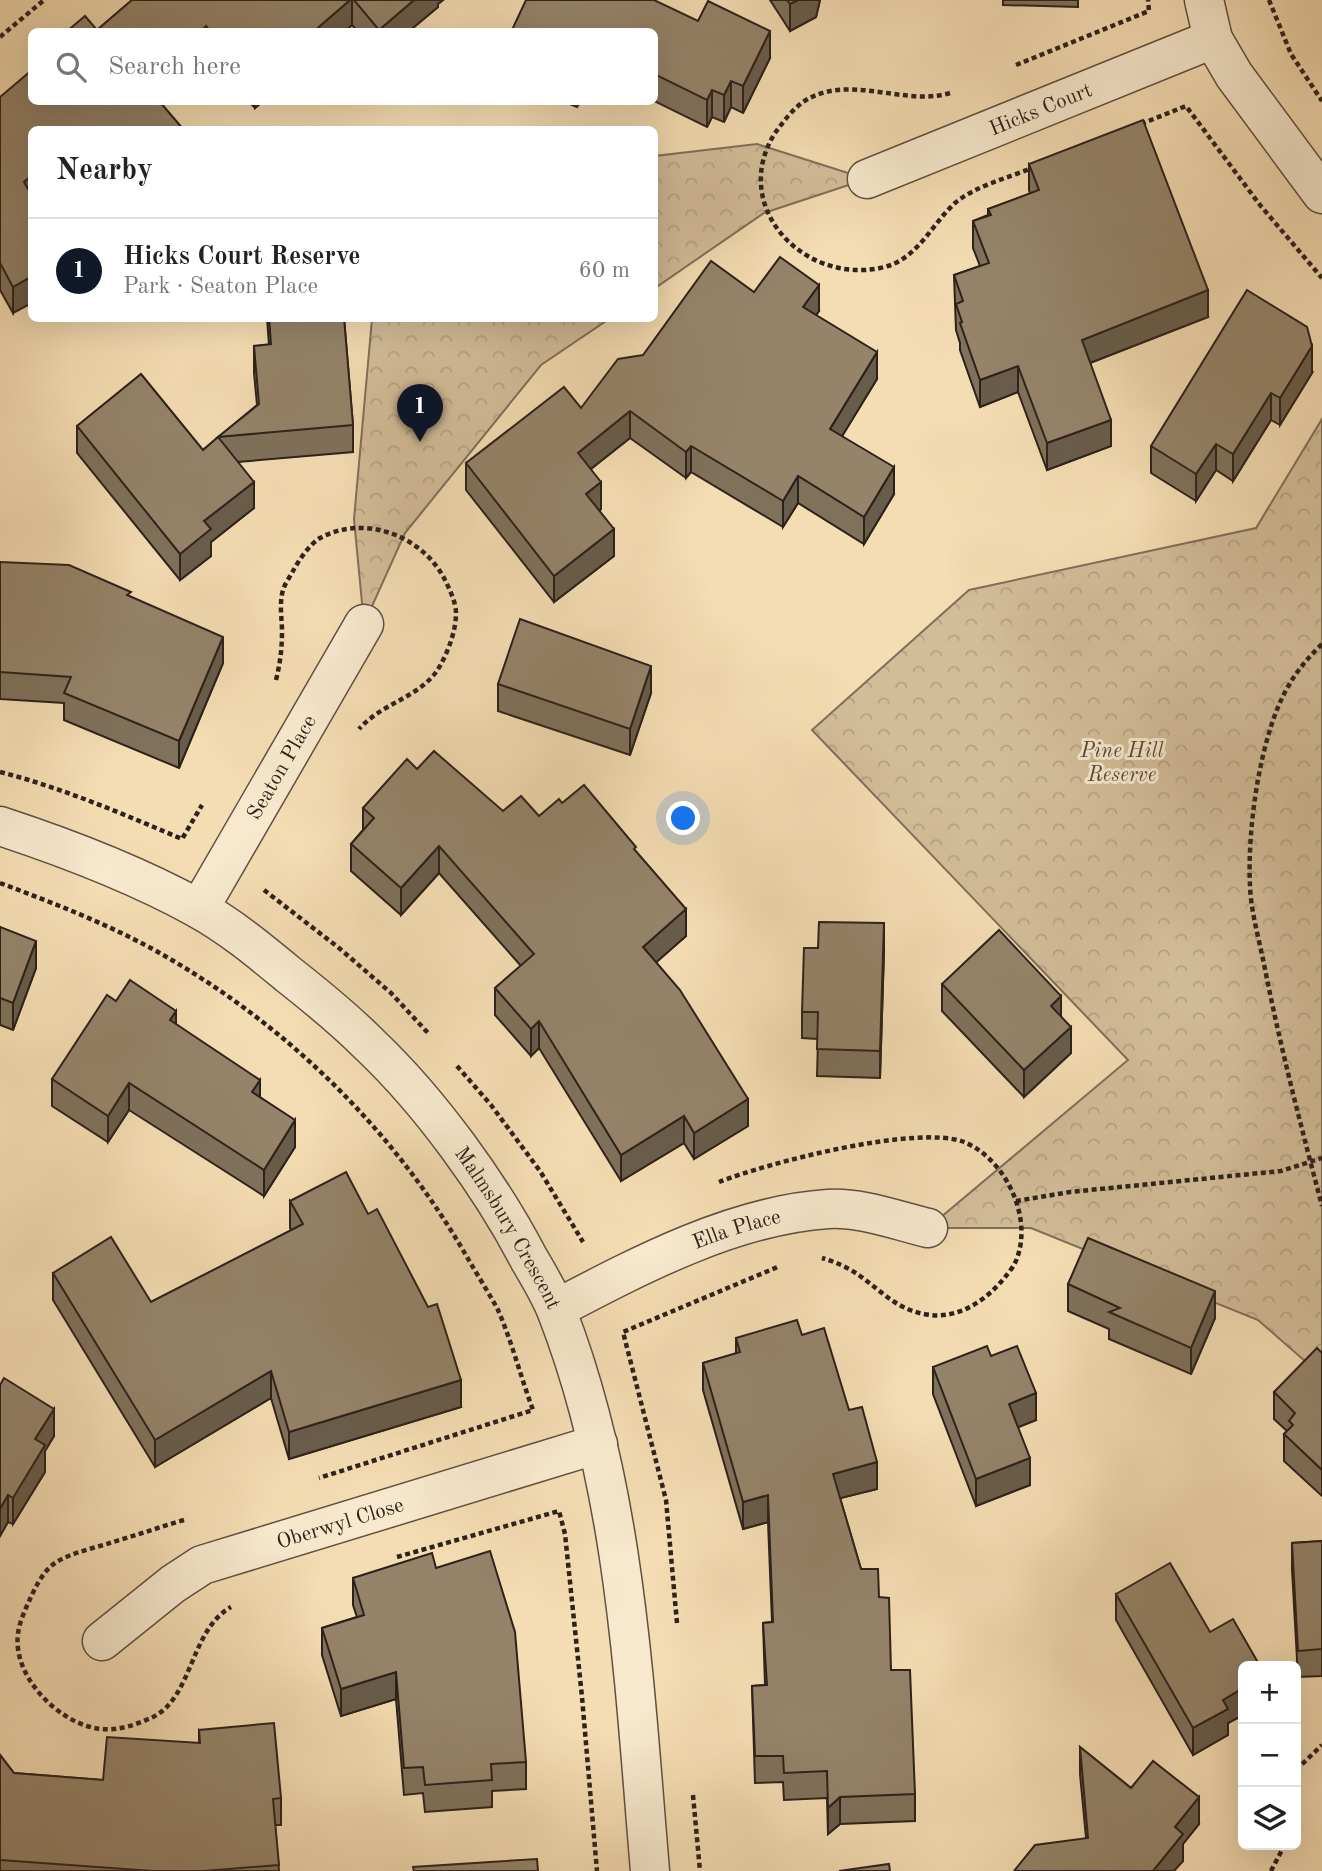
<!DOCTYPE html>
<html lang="en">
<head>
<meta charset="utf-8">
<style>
	:root { --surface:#fff; --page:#f2f2f2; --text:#222; --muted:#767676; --line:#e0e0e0; --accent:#111827 }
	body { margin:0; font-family:"Old Standard TT",serif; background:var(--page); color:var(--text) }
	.controls { position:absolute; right:21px; bottom:21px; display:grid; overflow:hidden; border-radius:10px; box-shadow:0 7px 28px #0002 }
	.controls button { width:63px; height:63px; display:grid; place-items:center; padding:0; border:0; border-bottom:2px solid var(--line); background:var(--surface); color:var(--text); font:35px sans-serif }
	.you { position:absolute; left:684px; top:819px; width:24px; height:24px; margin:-18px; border:5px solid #fff; border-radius:50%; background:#1a73e8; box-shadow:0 0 0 10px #1a73e833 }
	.badge { display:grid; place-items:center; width:46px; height:46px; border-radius:50%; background:var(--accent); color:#fff; font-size:23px; font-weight:700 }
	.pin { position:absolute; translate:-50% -58px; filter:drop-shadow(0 2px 4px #0008) }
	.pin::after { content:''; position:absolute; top:37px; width:24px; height:21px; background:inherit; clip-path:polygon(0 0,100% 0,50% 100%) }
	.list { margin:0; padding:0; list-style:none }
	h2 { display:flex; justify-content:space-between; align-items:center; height:91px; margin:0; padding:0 28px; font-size:30px }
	h2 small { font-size:23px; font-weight:400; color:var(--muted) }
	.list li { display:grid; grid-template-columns:46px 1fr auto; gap:21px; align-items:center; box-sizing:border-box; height:105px; padding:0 28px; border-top:2px solid var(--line) }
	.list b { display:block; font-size:26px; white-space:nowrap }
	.list p { margin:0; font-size:23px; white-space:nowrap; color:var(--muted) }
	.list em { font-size:23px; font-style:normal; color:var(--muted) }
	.icon { flex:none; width:38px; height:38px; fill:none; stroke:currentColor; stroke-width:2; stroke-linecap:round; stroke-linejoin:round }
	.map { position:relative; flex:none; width:1322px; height:1871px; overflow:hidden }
	.search { position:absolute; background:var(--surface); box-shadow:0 7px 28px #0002; left:28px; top:28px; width:630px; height:77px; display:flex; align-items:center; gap:18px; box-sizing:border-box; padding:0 24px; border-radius:10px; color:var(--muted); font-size:26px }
	.panel { position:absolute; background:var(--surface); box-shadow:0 7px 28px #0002; left:28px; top:126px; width:630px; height:196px; border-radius:10px }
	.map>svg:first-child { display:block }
</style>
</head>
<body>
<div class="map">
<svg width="1322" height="1871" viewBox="0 0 1322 1871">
	<defs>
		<pattern id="park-crowns" width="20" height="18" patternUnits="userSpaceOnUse" patternTransform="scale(1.75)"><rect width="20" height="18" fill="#d3bd99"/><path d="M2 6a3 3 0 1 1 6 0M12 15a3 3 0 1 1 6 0" fill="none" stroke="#b5a283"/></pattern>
	</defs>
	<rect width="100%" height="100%" fill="#f5ddb3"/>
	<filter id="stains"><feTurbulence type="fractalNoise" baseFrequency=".00286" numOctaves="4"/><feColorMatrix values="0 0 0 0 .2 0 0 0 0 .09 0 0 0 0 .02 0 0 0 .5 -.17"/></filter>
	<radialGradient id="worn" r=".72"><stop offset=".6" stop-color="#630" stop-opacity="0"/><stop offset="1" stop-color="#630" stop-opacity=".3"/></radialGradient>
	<!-- park -->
	<g fill="url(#park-crowns)" stroke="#806f5a" stroke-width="2">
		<polygon points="757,144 867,179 764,213 655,288 655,156"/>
		<polygon points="372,319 609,319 541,365 405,533 364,624 354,519"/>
		<polygon points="1322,419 1322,1376 1258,1320 1031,1228 928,1228 1128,1060 812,730 969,590 1256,528"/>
	</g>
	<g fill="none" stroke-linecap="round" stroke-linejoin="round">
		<defs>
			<g id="street">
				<polyline points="1204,0 1213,39 1234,75 1322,194"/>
				<path id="s1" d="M867,179L1213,39"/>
				<path id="s2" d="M0,826C67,848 135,874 197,908C230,926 260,951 289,975C317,997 345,1020 370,1045C430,1102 491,1186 529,1259C539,1276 550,1294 557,1312C626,1490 634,1683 650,1871"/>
				<path id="s3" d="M199,909L364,624"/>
				<path id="s4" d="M556,1309C638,1266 734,1215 828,1209C861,1207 895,1220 928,1228"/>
				<path id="s5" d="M102,1641L173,1584L202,1565L598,1444"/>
			</g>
		</defs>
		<!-- street casing -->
		<use href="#street" stroke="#5f5041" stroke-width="41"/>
		<!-- path -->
		<g stroke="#2d211b" stroke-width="4.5" stroke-dasharray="5 3.5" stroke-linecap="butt">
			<polyline points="1269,0 1291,54 1322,101"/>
			<polyline points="0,37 44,0"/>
			<polyline points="1016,65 1149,11 1148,0"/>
			<path d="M950,93C903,107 848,72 803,102C792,110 783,122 775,133C729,206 803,284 880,268C917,261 930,226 955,203C975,186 1008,178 1032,168"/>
			<polyline points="1141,124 1186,106 1260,205 1322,278"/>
			<path d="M1322,644C1309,657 1298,669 1289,685C1260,733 1247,830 1250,886C1251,912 1259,939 1264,964C1280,1046 1301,1126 1322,1206"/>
			<path d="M276,680C280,664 282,649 282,632C282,618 279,604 283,590C285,583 290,577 293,571C299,560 309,545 320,538C364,514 421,535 444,578C449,588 456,602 456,613C456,630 449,649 441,664C424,697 384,701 359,729"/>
			<path d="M0,772C63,788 123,814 182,839L202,805"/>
			<path d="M0,883C56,904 113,926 165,956C293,1030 399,1136 471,1264C480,1279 490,1295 498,1310C512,1342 521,1378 533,1410L319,1478"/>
			<polyline points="264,890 339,948 391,993 428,1033"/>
			<polyline points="457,1066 491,1105 540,1171 583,1242"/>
			<path d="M719,1182C767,1163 917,1124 964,1142C1006,1159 1035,1220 1015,1263C1013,1267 1009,1272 1006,1276C986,1301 957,1321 924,1314C897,1309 881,1291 860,1276C849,1268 836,1262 822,1258"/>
			<polyline points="1016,1201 1070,1192 1281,1171 1322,1158"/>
			<path d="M184,1520C160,1527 137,1535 113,1542C95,1548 74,1552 58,1561C44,1569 36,1586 30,1599C25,1610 19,1623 18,1634C12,1677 61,1726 102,1729C119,1731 138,1724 153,1717C193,1697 190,1630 231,1607"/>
			<polyline points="397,1557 559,1511 565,1534 582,1697 597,1871"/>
			<polyline points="677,1623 666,1500 623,1332 780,1266"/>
			<polyline points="1296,1770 1322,1745"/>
			<polyline points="693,1795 700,1871"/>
			<polyline points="1271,1871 1282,1850 1283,1845"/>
		</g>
		<!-- street -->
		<use href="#street" stroke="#f8e9ce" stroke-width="38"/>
	</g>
	<!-- wall -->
	<g fill="#80715b" stroke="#2d211b" stroke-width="2">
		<polygon points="132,0 443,0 438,4 438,7 408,32 358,32 352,25 344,32 66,32 97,30"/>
		<polygon points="770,0 820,0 816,17 790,31"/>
		<polygon points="1003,0 1078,0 1078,7 1003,5"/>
		<polygon points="654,32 770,58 743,113 731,107 724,122 712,117 707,127 654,101"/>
		<polygon points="0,97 32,130 13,313 0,290"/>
		<polygon points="249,102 262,102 255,108"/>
		<polygon points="565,102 580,102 577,107"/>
		<polygon points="1029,164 1208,317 1090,363 1111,446 1047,470 1018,392 980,407 960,350 960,343 956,330 954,275 980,266 973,248 973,221 988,215 988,209 1030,194 1029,190"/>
		<polygon points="754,292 819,311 816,315 877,379 842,436 894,494 864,544 798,503 783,527 691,472 686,478 630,438 591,469 601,509 599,511 614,556 554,602 466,490 466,463 581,408 643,355"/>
		<polygon points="267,318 344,318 353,425 353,452 238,462 254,508 211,542 211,556 180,580 77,453 77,426 203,450 257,405 254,373 254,346 269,345"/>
		<polygon points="1312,373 1280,425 1271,420 1233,481 1216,470 1196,501 1151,473 1151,446"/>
		<polygon points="0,562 131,597 223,663 179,768 64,720 64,703 0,699"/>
		<polygon points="498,684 651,693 630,755 498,711"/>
		<polygon points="417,769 503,811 539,816 562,803 636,852 686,936 656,962 748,1126 694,1159 684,1143 621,1181 539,1048 531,1056 495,1015 495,988 521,966 439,873 401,915 351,871 351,844 363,830 363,808"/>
		<polygon points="0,927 36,968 13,1030 0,1025"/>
		<polygon points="884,950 880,1078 817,1076 818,1039 802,1038 802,1012"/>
		<polygon points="942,984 1061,1016 1071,1053 1024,1097 942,1011"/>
		<polygon points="116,1001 176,1024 260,1097 295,1147 264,1196 129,1110 108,1142 52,1106 52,1079"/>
		<polygon points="290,1201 461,1407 289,1459 271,1398 155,1467 53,1300 53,1273 151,1302 292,1230 290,1228"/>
		<polygon points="1068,1284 1215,1318 1191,1374 1109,1339 1109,1329 1068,1311"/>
		<polygon points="802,1335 849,1410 877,1489 840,1498 861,1569 879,1597 891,1670 915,1794 915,1821 840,1824 828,1834 827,1798 784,1800 783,1782 755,1783 752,1686 765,1685 763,1623 772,1622 768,1522 743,1529 703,1390 703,1363 736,1354 736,1338"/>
		<polygon points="1322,1353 1322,1496 1284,1461 1284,1434 1287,1431 1274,1419 1274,1392"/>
		<polygon points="991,1356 1036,1420 1018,1427 1030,1485 976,1506 933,1394 933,1367"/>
		<polygon points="0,1385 54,1436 45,1451 45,1472 13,1524 8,1522 0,1536"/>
		<polygon points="1322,1541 1322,1676 1298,1677 1292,1570 1292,1543"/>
		<polygon points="436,1568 526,1762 526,1789 492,1791 492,1807 425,1812 423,1793 404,1795 396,1699 341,1716 322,1655 322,1628 357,1617 353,1605 353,1578"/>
		<polygon points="1116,1594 1210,1632 1243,1666 1243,1715 1228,1723 1228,1735 1193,1755 1116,1620"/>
		<polygon points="199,1730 281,1798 281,1825 275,1825 279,1871 0,1871 0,1755 14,1773 103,1780 199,1743"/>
		<polygon points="1080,1747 1131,1788 1199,1824 1183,1844 1183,1861 1086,1838 1080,1774"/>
	</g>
	<!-- shaded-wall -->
	<g fill="#685c4a" stroke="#2d211b" stroke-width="2">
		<polygon points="350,0 352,0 352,25 344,32 313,32"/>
		<polygon points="414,0 443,0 438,4 438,7 408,32 379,32 379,30"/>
		<polygon points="798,0 820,0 816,17 790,31 790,4"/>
		<polygon points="770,31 770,58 743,113 743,86"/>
		<polygon points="731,81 731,107 724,122 724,95"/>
		<polygon points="712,90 712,117 707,127 707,100"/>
		<polygon points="255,102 262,102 255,108"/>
		<polygon points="32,175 32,202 24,182"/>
		<polygon points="32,276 32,303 13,313 13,287"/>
		<polygon points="819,285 819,311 803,334 803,307"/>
		<polygon points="1208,290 1208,317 1082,366 1082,340"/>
		<polygon points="1312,346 1312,373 1280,425 1280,398"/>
		<polygon points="877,352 877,379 830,456 830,429"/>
		<polygon points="1018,366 1018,392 980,407 980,380"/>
		<polygon points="1271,393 1271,420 1233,481 1233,454"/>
		<polygon points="630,411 630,438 578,479 578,453"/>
		<polygon points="1111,420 1111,446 1047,470 1047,443"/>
		<polygon points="1216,444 1216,470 1196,501 1196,474"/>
		<polygon points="691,446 691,472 686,478 686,452"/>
		<polygon points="894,467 894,494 864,544 864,517"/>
		<polygon points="798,476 798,503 783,527 783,501"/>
		<polygon points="254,482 254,508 211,542 211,556 180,580 180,554 204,521"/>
		<polygon points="601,482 601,509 586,521 586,494"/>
		<polygon points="614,529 614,556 554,602 554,576"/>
		<polygon points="223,637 223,663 179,768 179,741"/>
		<polygon points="651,666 651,693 630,755 630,729"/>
		<polygon points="439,846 439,873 401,915 401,888"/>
		<polygon points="686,909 686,936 643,974 643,947"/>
		<polygon points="884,923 884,950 880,1078 880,1051"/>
		<polygon points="36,941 36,968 13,1030 13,1003"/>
		<polygon points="1061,996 1061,1023 1051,1006"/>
		<polygon points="176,1011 176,1037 170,1020"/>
		<polygon points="539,1021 539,1048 531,1056 531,1029"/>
		<polygon points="1071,1027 1071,1053 1024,1097 1024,1070"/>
		<polygon points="260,1080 260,1106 252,1092"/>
		<polygon points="129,1083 129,1110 108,1142 108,1116"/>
		<polygon points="748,1099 748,1126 694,1159 694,1133"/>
		<polygon points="684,1116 684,1143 621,1181 621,1155"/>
		<polygon points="295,1120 295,1147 264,1196 264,1170"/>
		<polygon points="1215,1291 1215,1318 1191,1374 1191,1348"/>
		<polygon points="271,1371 271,1398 155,1467 155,1440"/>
		<polygon points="461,1380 461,1407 289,1459 289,1432"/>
		<polygon points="1036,1393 1036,1420 1009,1431 1009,1404"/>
		<polygon points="54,1409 54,1436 45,1451 45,1472 13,1524 13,1498 35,1439"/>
		<polygon points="1030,1458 1030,1485 976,1506 976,1479"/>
		<polygon points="877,1462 877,1489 833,1500 833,1474"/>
		<polygon points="8,1495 8,1522 0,1536 0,1509"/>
		<polygon points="768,1495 768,1522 743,1529 743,1502"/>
		<polygon points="396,1672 396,1699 341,1716 341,1689"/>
		<polygon points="1243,1688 1243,1715 1228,1723 1228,1735 1193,1755 1193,1728 1223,1700"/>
		<polygon points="840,1797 840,1824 828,1834 828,1808"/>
		<polygon points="1199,1797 1199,1824 1183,1844 1183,1861 1174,1871 1153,1871 1175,1827"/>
	</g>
	<!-- building -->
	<g fill="#95836a" stroke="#2d211b" stroke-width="2">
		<polygon points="132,0 350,0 313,32 211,32 206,26 200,32 66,32 85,16 97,30"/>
		<polygon points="354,0 414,0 379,30"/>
		<polygon points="526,0 654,0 698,21 708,1 770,31 743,86 731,81 724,95 712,90 707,100 654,74 654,32 511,32"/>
		<polygon points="787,0 798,0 790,4"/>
		<polygon points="32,70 32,102 160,102 184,130 32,130 32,175 24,182 32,196 32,276 13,287 0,263 0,97"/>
		<polygon points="1143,120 1208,290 1082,340 1111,420 1047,443 1018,366 980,380 960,323 962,322 956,304 963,301 954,275 989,263 973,221 991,215 988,209 1039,190 1029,164"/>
		<polygon points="780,257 819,285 803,307 877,352 830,429 894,467 864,517 798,476 783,501 691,446 686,452 630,411 578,453 601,482 586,494 614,529 554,576 466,463 564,387 581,408 618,359 643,355 711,261 754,292"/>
		<polygon points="1247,290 1307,327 1312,346 1280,398 1271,393 1233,454 1216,444 1196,474 1151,446"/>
		<polygon points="269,318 344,318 353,425 218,437 259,404 254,346 271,344"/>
		<polygon points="141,374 203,450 218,437 254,482 204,521 211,529 180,554 77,426"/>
		<polygon points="0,562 69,565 131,592 127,595 223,637 179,741 64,693 71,677 0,672"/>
		<polygon points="520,619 651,666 630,729 498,684"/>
		<polygon points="434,751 503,811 521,796 539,816 559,799 562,803 584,785 636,847 634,849 686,909 643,947 680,990 748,1099 694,1133 684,1116 621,1155 539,1021 531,1029 495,988 534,954 439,846 401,888 351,844 374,818 363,808 407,759 417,769"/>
		<polygon points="819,922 884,923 880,1051 817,1049 818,1012 802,1012 804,948 818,948"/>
		<polygon points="0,927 36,941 13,1003 0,998"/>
		<polygon points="999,930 1061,996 1051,1006 1071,1027 1024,1070 942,984"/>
		<polygon points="130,980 176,1011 170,1020 260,1080 252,1092 295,1120 264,1170 129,1083 108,1116 52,1079 107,995 116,1001"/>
		<polygon points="346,1172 368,1214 377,1209 428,1307 437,1304 461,1380 289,1432 271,1371 155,1440 53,1273 111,1237 151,1302 303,1224 290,1201"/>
		<polygon points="1088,1238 1215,1291 1191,1348 1109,1312 1120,1308 1068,1284"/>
		<polygon points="797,1320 802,1335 824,1328 849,1410 862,1407 877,1462 833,1474 861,1569 878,1569 879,1597 889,1598 891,1670 910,1670 915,1794 840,1797 828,1808 827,1771 784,1773 783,1756 755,1756 752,1686 767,1685 763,1623 773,1622 768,1495 743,1502 703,1363 740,1352 736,1338"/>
		<polygon points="987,1346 991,1356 1017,1346 1036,1393 1009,1404 1030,1458 976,1479 933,1367"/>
		<polygon points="1317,1348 1322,1353 1322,1470 1284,1434 1293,1425 1289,1421 1295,1413 1274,1392"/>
		<polygon points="4,1378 54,1409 35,1439 45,1445 13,1498 8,1495 0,1509 0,1385"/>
		<polygon points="1322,1541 1322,1649 1298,1651 1292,1543"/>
		<polygon points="490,1551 515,1632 526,1762 491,1764 492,1780 425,1785 423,1767 404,1768 396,1672 341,1689 322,1628 364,1615 353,1578 432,1553 436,1568"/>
		<polygon points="1170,1563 1210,1632 1233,1619 1260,1666 1243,1666 1243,1688 1223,1700 1228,1709 1193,1728 1116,1594"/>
		<polygon points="274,1723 281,1798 273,1799 279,1865 203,1871 153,1871 0,1860 0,1755 14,1773 103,1780 107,1737 200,1743 199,1730"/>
		<polygon points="1080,1747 1131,1788 1153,1761 1199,1797 1175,1827 1183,1834 1153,1871 1014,1871 1035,1845 1088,1838"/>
		<polygon points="537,1859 538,1871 414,1871 413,1867"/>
		<polygon points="889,1864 890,1871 839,1871"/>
	</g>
	<g text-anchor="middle" stroke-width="6" stroke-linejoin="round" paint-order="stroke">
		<!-- street labels -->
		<g font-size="21" fill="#2d211b" stroke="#f8e9ce">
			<text dy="7" stroke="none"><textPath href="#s1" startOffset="187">Hicks Court</textPath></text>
			<text dy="7" stroke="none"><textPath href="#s3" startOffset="164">Seaton Place</textPath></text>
			<text dy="7" stroke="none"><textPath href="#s2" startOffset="665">Malmsbury Crescent</textPath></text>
			<text dy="7" stroke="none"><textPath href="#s4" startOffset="198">Ella Place</textPath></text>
			<text dy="7" stroke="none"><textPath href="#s5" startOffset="270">Oberwyl Close</textPath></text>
		</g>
		<!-- park labels -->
		<g font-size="21" font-style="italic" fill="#56483a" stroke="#f8e9ce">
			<text x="1122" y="757">Pine Hill<tspan x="1122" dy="24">Reserve</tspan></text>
		</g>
	</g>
	<rect width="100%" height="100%" filter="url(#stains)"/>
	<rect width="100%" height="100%" fill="url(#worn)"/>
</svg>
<div class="controls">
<button>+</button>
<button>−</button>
<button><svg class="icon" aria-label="layers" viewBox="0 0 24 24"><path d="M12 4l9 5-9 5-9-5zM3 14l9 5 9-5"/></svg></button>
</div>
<div class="you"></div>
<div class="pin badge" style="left:420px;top:442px">1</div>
<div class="search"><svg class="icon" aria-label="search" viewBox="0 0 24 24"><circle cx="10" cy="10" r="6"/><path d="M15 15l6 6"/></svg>Search here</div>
<section class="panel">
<h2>Nearby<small></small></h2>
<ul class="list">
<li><span class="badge">1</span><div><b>Hicks Court Reserve</b><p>Park · Seaton Place</p></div><em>60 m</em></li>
</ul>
</section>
</div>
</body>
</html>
